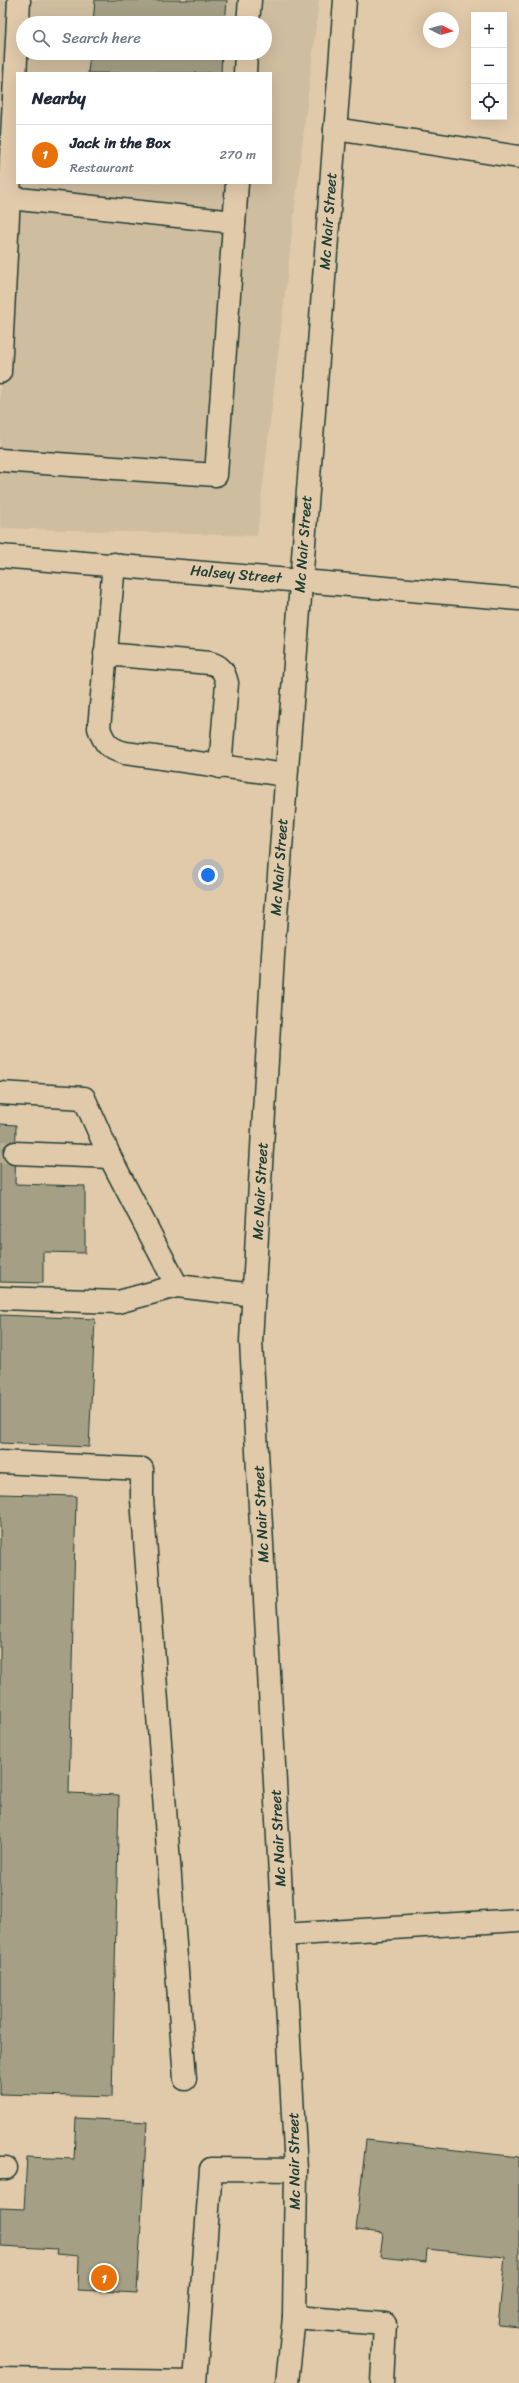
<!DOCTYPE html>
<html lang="en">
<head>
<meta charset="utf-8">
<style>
	:root { --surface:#fff; --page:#f2f2f3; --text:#1f2937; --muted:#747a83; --line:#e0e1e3; --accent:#1f6fb2 }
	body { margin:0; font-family:Sriracha,sans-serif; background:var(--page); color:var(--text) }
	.controls { position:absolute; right:12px; top:12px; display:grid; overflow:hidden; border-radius:0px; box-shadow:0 4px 16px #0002 }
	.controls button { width:36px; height:36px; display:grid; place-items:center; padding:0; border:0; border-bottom:1px solid var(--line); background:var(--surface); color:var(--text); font:20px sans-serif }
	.compass { position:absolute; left:423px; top:12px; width:36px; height:36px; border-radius:50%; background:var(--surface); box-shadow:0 4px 16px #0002; rotate:96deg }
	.you { position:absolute; left:208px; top:875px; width:14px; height:14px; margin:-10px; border:3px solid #fff; border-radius:50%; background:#1a73e8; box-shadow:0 0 0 6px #1a73e833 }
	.badge { display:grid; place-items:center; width:26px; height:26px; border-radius:50%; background:var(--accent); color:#fff; font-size:13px; font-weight:700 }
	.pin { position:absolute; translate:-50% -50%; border:2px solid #fff; box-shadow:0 1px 4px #0006 }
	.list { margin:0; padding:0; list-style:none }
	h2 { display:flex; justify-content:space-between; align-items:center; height:52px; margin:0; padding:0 16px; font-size:17px }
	h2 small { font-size:13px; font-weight:400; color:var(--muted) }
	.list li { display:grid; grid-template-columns:26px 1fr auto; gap:12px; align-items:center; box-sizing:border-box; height:60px; padding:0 16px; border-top:1px solid var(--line) }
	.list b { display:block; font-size:15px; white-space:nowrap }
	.list p { margin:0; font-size:13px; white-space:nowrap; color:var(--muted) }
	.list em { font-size:13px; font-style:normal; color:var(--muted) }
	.icon { flex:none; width:22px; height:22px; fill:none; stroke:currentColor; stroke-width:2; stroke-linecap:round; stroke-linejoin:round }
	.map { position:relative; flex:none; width:519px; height:2383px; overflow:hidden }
	.search { position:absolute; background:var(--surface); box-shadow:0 4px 16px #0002; left:16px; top:16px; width:256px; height:44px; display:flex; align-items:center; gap:10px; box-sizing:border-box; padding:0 14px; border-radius:22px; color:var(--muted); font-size:15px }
	.panel { position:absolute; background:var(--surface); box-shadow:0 4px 16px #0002; left:16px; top:72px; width:256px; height:112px; border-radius:0px }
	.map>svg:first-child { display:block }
</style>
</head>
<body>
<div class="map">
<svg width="519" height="2383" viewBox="0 0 519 2383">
	<rect width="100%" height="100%" fill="#e1caaa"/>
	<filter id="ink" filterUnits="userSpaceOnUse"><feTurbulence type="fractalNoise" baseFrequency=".025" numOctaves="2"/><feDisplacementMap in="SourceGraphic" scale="8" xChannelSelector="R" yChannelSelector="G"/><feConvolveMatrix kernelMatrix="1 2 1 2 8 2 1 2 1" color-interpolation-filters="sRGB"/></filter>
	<g filter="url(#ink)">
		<!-- built -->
		<path fill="#cfbd9f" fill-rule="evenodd" d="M0,0H319L257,536L0,528ZM23,23H265V53H23ZM17,73H271V183H17Z"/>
		<!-- building -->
		<g fill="#a59f85" stroke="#1f3d34">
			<polygon points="95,0 227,0 225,23 93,23"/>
			<polygon points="90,53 222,53 221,73 88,73"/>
			<polygon points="0,1124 16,1125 15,1184 85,1186 85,1253 43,1252 43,1283 0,1282"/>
			<polygon points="0,1315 95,1319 89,1447 0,1443"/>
			<polygon points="0,1494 76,1496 69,1793 119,1795 112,2097 0,2094"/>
			<polygon points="76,2118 147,2122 137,2293 78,2290 79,2256 56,2254 57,2249 0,2246 0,2208 24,2209 27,2157 74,2159"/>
			<polygon points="366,2140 519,2157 519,2327 498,2325 505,2257 427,2249 426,2262 380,2257 383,2233 356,2230"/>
		</g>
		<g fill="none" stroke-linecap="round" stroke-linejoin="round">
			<!-- minor-tunnel -->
			<polyline stroke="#baae92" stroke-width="22" stroke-dasharray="22 11" stroke-linecap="butt" points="0,1152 15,1153"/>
			<defs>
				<g id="minor">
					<polyline points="248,23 250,0"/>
					<polyline points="245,73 246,53"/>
					<polyline points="335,129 519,157"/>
					<polyline points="0,197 234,222"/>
					<polyline points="0,372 19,0"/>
					<polyline points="0,460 216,475 237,183"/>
					<polyline points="0,556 519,599"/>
					<path d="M114,564L99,728C104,743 109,749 125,753L286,775"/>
					<path d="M105,654L210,663C221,666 224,671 227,683L220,767"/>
					<polyline points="0,1093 84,1098 110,1157 177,1286"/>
					<polyline points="15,1153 110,1157"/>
					<polyline points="0,1298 118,1302 177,1286 254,1295"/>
					<polyline points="0,1462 142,1469 142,1499 185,2079"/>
					<polyline points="283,1935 519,1920"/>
					<polyline points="0,2168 6,2168"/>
					<polyline points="294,2317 385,2324 382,2383"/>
					<polyline points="0,2379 195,2382 211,2169 296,2170"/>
					<polyline points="287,2383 294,2317 296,2170 251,1341 273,955 345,0"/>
				</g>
			</defs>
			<!-- minor casing -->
			<use href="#minor" stroke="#1f3d34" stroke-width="25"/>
			<!-- minor -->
			<use href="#minor" stroke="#e1caaa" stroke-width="22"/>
		</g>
	</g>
	<g text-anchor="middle" stroke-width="3" stroke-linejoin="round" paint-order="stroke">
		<!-- street labels -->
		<g font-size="15" fill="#1f3d34" stroke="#e1caaa">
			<text transform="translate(328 221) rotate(-86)" y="5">Mc Nair Street</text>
			<text transform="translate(303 544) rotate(-86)" y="5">Mc Nair Street</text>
			<text transform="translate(236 574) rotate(5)" y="5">Halsey Street</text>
			<text transform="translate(279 867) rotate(-86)" y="5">Mc Nair Street</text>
			<text transform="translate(260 1191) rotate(-87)" y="5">Mc Nair Street</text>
			<text transform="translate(261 1514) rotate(-93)" y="5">Mc Nair Street</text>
			<text transform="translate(278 1838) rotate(-93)" y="5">Mc Nair Street</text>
			<text transform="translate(294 2161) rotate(-91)" y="5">Mc Nair Street</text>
		</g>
	</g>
</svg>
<div class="controls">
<button>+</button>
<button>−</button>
<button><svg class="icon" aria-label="locate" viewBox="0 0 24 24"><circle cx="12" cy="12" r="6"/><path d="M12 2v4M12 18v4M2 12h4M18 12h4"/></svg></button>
</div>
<svg class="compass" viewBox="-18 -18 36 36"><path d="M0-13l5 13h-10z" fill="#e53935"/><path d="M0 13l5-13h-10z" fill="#747a83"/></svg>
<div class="you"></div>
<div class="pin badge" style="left:104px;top:2278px;background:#e8710a">1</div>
<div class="search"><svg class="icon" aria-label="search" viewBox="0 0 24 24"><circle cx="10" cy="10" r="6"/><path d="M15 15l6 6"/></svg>Search here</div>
<section class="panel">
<h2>Nearby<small></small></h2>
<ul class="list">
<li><span class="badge" style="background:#e8710a">1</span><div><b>Jack in the Box</b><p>Restaurant</p></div><em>270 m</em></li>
</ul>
</section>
</div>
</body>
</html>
